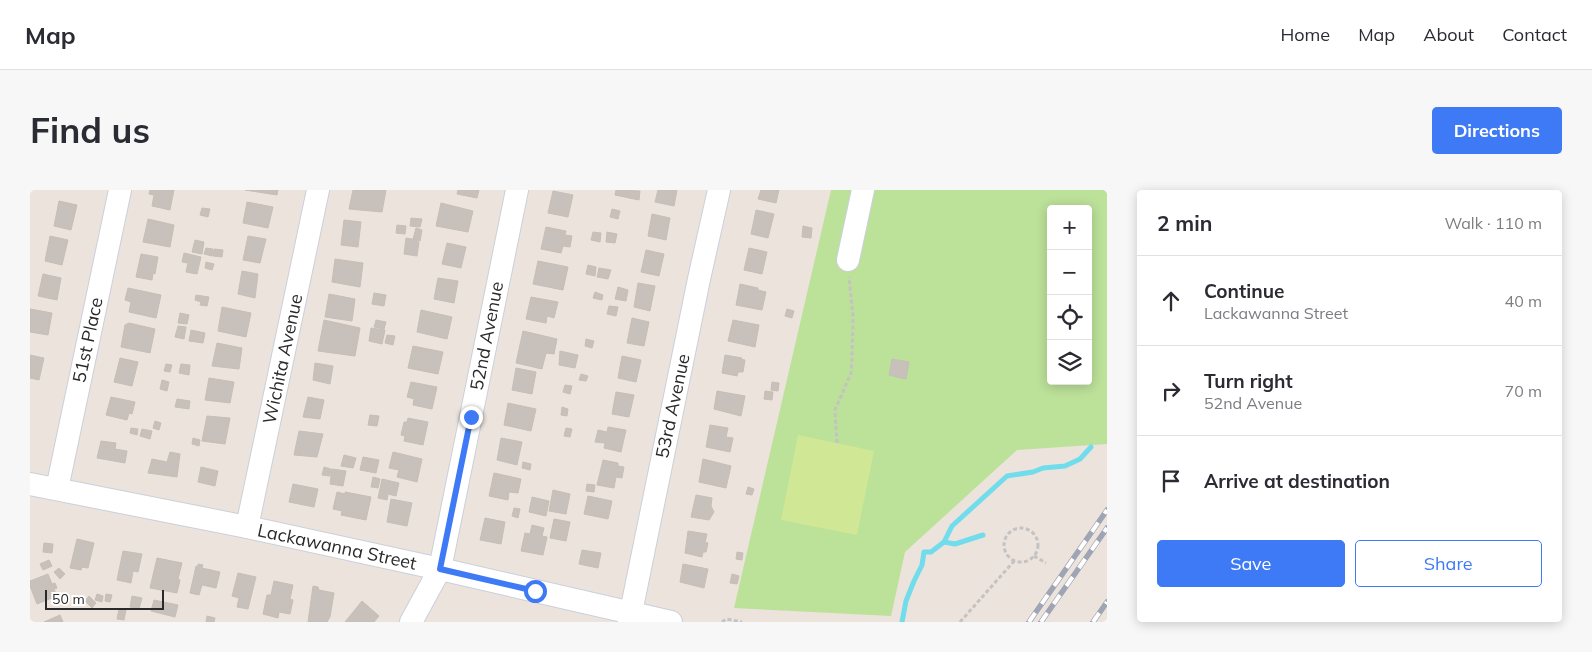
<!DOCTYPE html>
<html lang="en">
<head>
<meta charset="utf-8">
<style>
	:root { --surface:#fff; --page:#f7f7f7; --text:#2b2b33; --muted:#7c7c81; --line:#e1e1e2; --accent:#3e7af6 }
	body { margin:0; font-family:Mulish,sans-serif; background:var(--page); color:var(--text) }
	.controls { position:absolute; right:15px; top:15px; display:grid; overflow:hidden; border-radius:5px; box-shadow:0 2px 12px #0003 }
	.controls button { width:45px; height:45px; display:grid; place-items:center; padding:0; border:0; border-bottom:1px solid var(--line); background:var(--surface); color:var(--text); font:25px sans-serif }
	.scale { position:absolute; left:15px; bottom:12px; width:119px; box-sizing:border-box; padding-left:5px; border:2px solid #2a2a2a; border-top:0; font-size:14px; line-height:18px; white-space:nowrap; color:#2a2a2a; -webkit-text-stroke:4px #fff; paint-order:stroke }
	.stop { position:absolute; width:15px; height:15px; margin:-11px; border:4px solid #3e7af6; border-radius:50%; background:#fff }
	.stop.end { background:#3e7af6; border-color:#fff; box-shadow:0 1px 5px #0008 }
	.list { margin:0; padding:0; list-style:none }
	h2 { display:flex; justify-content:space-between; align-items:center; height:65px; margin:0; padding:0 20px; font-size:21px }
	h2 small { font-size:16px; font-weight:400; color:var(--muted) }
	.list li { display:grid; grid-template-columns:32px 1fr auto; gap:15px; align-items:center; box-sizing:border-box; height:90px; padding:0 20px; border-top:1px solid var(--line) }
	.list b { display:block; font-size:19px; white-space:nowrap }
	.list p { margin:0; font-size:16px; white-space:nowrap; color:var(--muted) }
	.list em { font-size:16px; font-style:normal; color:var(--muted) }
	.actions { display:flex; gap:10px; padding:15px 20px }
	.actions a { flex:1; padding:11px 0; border:1px solid var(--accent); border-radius:5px; text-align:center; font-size:18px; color:var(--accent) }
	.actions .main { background:var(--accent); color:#fff }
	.icon { flex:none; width:28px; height:28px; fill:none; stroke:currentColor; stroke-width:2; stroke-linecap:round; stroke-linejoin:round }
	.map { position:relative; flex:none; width:1077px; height:432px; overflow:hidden; border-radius:5px }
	header { display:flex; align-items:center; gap:30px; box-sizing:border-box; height:70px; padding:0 25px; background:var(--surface); border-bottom:1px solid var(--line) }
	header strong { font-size:24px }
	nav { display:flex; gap:28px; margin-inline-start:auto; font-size:18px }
	.intro { display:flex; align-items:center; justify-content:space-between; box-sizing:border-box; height:120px; padding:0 30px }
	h1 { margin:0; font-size:35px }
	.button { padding:12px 22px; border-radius:5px; background:var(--accent); color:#fff; font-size:18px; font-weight:700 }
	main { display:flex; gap:30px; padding:0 30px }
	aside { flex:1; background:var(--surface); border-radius:5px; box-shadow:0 2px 12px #0003 }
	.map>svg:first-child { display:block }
</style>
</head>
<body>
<header>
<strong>Map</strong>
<nav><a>Home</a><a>Map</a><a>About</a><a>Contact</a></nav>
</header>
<div class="intro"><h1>Find us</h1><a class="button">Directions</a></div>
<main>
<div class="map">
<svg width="1077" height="432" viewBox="0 0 1077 432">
	<rect width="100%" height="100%" fill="#ece3dc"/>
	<!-- green -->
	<path fill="#bce199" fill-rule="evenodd" d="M801,0H1077V254L987,260L875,362L861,426L704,418ZM1021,19H1058V191H1021Z"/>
	<!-- pitch -->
	<polygon fill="#d0e895" points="768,245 844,261 827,345 751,330"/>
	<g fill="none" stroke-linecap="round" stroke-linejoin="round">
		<!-- stream -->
		<g stroke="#71dcec" stroke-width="5">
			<polyline points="914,352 925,354 953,345"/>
			<polyline points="872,432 876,411 884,391 892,375 894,362 901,362 914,352 922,336 977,286 1003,282 1013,278 1035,276 1050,269 1061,257"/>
		</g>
	</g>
	<!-- building -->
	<g fill="#c7c0bb" stroke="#c7beb5">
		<polygon points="120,0 144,0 140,20 122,16 124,5 119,4"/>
		<polygon points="215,0 248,0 247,5"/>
		<polygon points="323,0 356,0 352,22 319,19"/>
		<polygon points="428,0 449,0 447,8 427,4"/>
		<polygon points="586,0 610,1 609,10 585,5"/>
		<polygon points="628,0 647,0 644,16 625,12"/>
		<polygon points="731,0 749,0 746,13 728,9"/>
		<polygon points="523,1 543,5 538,27 518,23"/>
		<polygon points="29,11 47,15 41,40 24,36"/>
		<polygon points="217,12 243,17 238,38 213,33"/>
		<polygon points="411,13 443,21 438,42 406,36"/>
		<polygon points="172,18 180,19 178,27 170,25"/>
		<polygon points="582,19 590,21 588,29 580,27"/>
		<polygon points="726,20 744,24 738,48 721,44"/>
		<polygon points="622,24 640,28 636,50 618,46"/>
		<polygon points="381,28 392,29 390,37 380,36"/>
		<polygon points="118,29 144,35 140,57 113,52"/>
		<polygon points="314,30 331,32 328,57 311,55"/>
		<polygon points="367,35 376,36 375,44 366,43"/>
		<polygon points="773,36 782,38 781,48 772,47"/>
		<polygon points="516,37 536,41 535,45 542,46 540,57 533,56 531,63 511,59"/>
		<polygon points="386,38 392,40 390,51 383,49"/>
		<polygon points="563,42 571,43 570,52 561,50"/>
		<polygon points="577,42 587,44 585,53 576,52"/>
		<polygon points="20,46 38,50 32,75 15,71"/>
		<polygon points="218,46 236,49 230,73 213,70"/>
		<polygon points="376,48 387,50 387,52 389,52 387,66 374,64"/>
		<polygon points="165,50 174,52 172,64 162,62"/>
		<polygon points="417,53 436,57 431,78 412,74"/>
		<polygon points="176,58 183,59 182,66 174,64"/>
		<polygon points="719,58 737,62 732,84 714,80"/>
		<polygon points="184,59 193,60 192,67 183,66"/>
		<polygon points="616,60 634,64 629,86 611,82"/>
		<polygon points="154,63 171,67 167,84 156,82 158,73 152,72"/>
		<polygon points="111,64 128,67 125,84 123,83 122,90 106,87"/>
		<polygon points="305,69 333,73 330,97 302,92"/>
		<polygon points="508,71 538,77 533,100 503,94"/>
		<polygon points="176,72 184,74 182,80 175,78"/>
		<polygon points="558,75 566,77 565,86 556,84"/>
		<polygon points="569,78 581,80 578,89 567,87"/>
		<polygon points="212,81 228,84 225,108 208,104"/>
		<polygon points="13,84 31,88 27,110 8,106"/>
		<polygon points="408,88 428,91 424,113 404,109"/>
		<polygon points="608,93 625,96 620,121 604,117"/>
		<polygon points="710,94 728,98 728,100 736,102 732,120 706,115"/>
		<polygon points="588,97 598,100 596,111 585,109"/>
		<polygon points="98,98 131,105 126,128 99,122 101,112 95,110"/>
		<polygon points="565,102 573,105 572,110 563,108"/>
		<polygon points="344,103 356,105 354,116 342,114"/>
		<polygon points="299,104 325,109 322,131 295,127"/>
		<polygon points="166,105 179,107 177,116 170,115 171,112 165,110"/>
		<polygon points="501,107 528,112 524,128 517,126 516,133 496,129"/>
		<polygon points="579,116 588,117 586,126 577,124"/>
		<polygon points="192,117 221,123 216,147 188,141"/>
		<polygon points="0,119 22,123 18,145 0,142"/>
		<polygon points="757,119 764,121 762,128 755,126"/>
		<polygon points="391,120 422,127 417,149 387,142"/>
		<polygon points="150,123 159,125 157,134 148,133"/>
		<polygon points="602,128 619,132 614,156 597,153"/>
		<polygon points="294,130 330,138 325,166 288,161"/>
		<polygon points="346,130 356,132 354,139 344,137"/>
		<polygon points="703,130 729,135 725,157 698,151"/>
		<polygon points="99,133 125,139 120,163 91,157 95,135"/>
		<polygon points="148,136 156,137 154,149 145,147"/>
		<polygon points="341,138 355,140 352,154 339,151"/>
		<polygon points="161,140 175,143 173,153 159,151"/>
		<polygon points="493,141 527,149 524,164 516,163 512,179 486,173"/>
		<polygon points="357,145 365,146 363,155 355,153"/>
		<polygon points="556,149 564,151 562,158 555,156"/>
		<polygon points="187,153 212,158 209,179 182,176"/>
		<polygon points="383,156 413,162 408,184 378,178"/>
		<polygon points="530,161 548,165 545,178 529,175"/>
		<polygon points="0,165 14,168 9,190 0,188"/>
		<polygon points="695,165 712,168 711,169 715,170 713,182 708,182 707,186 692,183"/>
		<polygon points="592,166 611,170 606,192 588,188"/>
		<polygon points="90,168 108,172 102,196 84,192"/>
		<polygon points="862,169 879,172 876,189 859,185"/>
		<polygon points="285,173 303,176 300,194 283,190"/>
		<polygon points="136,174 142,175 140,182 134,181"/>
		<polygon points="151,174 160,175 159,185 149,183"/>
		<polygon points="486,178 506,182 502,204 482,200"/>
		<polygon points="551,184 558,186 556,191 549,190"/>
		<polygon points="179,188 204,192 200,213 175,210"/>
		<polygon points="132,190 139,192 137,201 130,199"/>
		<polygon points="381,192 407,197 402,219 383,215 384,209 377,207"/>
		<polygon points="742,192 749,193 748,201 741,200"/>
		<polygon points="535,195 542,196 540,204 533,202"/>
		<polygon points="687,201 715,206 711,226 684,219"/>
		<polygon points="735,201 743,202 742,210 734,209"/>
		<polygon points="586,202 604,205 599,227 582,224"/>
		<polygon points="81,207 105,212 102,224 99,223 97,230 76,225"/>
		<polygon points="278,207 294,210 290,229 273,227"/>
		<polygon points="147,209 160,211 159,219 145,217"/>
		<polygon points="478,213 506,219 501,241 474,235"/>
		<polygon points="532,217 538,219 537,226 531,225"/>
		<polygon points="340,225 349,226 347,236 338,235"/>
		<polygon points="177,226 200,228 195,254 172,251"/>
		<polygon points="378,228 398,232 393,255 374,251 375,246 371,245 374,232 377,232"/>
		<polygon points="125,231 131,233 129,240 123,238"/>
		<polygon points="680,235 698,238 696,247 703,248 700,262 676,257"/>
		<polygon points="578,237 596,240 591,262 574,258 575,253 565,252 568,240 577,242"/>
		<polygon points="101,238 108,239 107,245 100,243"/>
		<polygon points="536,238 542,239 540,247 534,246"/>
		<polygon points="112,239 122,241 120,249 110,246"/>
		<polygon points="269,241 293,244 287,267 264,265"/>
		<polygon points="163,248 170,250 169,256 162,254"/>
		<polygon points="471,248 492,252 487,275 467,270"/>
		<polygon points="71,251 86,253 85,259 97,261 95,273 67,268"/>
		<polygon points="140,262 150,264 147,287 118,283 122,269 137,272"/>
		<polygon points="363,262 392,269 387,292 367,287 369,280 359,278"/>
		<polygon points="314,265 326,268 323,278 311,276"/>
		<polygon points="333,267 349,270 346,283 330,280"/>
		<polygon points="673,269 701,276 696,298 669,292"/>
		<polygon points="573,270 588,273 588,276 594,277 592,288 586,287 584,298 567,295"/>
		<polygon points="493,272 501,274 500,280 492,278"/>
		<polygon points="171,277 188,281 185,296 168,292"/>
		<polygon points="294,277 301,279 300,286 292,285"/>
		<polygon points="302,279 316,281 313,296 300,294"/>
		<polygon points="464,283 491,289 488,303 479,302 478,310 459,306"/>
		<polygon points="343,287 350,289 348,298 341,297"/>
		<polygon points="352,289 369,293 366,306 358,304 357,310 348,308"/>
		<polygon points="263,294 288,299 284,317 259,312"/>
		<polygon points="557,294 565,295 564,302 556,301"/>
		<polygon points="718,297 724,299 722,305 716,304"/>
		<polygon points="523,300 540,304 536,324 519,321"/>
		<polygon points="307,302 315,304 315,302 341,307 336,330 311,325 312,321 303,319"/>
		<polygon points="666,305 682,308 681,316 684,322 679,330 661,327"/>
		<polygon points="558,306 582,311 578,329 554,324"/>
		<polygon points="502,307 519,311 516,326 499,322"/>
		<polygon points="361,309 382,313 377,336 357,332"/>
		<polygon points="484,318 490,319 488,328 482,326"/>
		<polygon points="455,328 475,332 471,354 450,350"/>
		<polygon points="524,329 540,332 536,351 520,348"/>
		<polygon points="502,335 514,338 512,346 517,347 513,365 491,361 495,343 500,344"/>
		<polygon points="658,341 677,344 675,352 678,353 676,362 673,362 672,367 655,363"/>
		<polygon points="47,349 64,353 58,378 52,377 51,380 40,378"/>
		<polygon points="14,353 23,354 22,363 13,362"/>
		<polygon points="552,360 571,363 568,378 549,374"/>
		<polygon points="93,361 112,364 108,382 103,381 101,393 87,390"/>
		<polygon points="707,362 713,363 712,370 706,369"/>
		<polygon points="127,368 152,373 148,389 150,390 147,403 120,398"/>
		<polygon points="19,370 22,376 13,380 10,374"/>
		<polygon points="168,374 173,375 172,378 190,382 186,398 172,395 169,405 160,403 166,376 168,377"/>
		<polygon points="653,374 678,379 674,398 650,392"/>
		<polygon points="29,378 35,384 30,389 24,382"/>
		<polygon points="208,383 226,387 218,419 207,417 209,408 202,406"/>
		<polygon points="18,384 22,394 25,393 27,398 24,399 27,406 7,414 0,396 0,391"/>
		<polygon points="702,384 709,386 707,394 700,393"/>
		<polygon points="244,391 263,395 260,409 263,410 260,424 249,422 248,428 233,424 237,405 241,405"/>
		<polygon points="283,396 288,397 289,400 304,403 300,427 297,432 278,432"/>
		<polygon points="67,404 73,406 72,412 65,410"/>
		<polygon points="76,404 82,405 80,412 75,411"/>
		<polygon points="59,406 66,413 62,418 55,411"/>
		<polygon points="102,406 112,408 109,419 100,417"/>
		<polygon points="124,410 148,415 145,427 121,421"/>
		<polygon points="332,411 349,426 344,432 315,432"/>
		<polygon points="89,419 96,420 94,430 87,429"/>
		<polygon points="30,425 33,432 14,432"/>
		<polygon points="177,426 185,428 184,432 176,432"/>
	</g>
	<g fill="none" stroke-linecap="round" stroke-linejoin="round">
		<defs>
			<g id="minor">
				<polyline points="818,70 833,0"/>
				<polyline points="0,294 217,337 410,379 641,432"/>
				<polyline points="27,299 90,0"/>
				<polyline points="217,337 288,0"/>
				<polyline points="381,432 410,379 487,0"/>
				<polyline points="599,432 669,89 689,0"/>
			</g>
		</defs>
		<!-- minor casing -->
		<use href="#minor" stroke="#cad0db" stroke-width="24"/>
		<!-- path -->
		<g stroke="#c3c3c3" stroke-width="3" stroke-dasharray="4 2.5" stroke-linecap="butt">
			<polyline points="807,253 805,220 821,183 822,169 823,126 819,87"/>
			<circle cx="991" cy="355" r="17"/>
			<polyline points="1004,366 1016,373"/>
			<polyline points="692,432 696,429 712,432"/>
			<polyline points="930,432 985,370"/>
		</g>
		<!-- minor -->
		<use href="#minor" stroke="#fff" stroke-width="22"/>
		<defs>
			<g id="rail">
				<polyline points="999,432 1077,320"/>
				<polyline points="1011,432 1077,338"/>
				<polyline points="1063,432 1077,412"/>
			</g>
		</defs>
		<!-- rail casing -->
		<use href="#rail" stroke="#9fa5b4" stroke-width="5.5"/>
		<!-- rail -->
		<use href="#rail" stroke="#fff" stroke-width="4" stroke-dasharray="11" stroke-linecap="butt"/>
	</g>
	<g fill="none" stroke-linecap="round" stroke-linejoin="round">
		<!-- route -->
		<polyline stroke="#3e7af6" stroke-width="6" points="441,227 410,379 505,401"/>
	</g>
	<g text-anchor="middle" stroke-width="4.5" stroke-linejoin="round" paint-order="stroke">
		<!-- street labels -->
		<g font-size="18" fill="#2a2a2a" stroke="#fff">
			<text transform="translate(457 146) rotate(-79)" y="6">52nd Avenue</text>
			<text transform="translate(58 150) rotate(-78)" y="6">51st Place</text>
			<text transform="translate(253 169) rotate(-78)" y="6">Wichita Avenue</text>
			<text transform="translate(643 216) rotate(-78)" y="6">53rd Avenue</text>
			<text transform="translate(307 357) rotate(12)" y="6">Lackawanna Street</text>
		</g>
	</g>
</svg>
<div class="controls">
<button>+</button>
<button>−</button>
<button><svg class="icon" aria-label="locate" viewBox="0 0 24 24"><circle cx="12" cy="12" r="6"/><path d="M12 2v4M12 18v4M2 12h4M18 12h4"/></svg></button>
<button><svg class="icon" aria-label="layers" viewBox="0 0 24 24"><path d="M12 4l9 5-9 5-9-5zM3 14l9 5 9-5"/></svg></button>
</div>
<div class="scale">50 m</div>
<div class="stop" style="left:505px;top:401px"></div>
<div class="stop end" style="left:441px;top:227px"></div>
</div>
<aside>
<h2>2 min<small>Walk · 110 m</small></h2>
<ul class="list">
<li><svg class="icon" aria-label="ahead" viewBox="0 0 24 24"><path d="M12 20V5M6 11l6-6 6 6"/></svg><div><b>Continue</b><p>Lackawanna Street</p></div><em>40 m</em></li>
<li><svg class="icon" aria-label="right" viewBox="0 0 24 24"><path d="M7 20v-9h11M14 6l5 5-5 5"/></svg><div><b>Turn right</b><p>52nd Avenue</p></div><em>70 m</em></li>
<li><svg class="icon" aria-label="arrive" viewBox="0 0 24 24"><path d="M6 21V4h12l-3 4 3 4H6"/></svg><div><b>Arrive at destination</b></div></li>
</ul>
<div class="actions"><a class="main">Save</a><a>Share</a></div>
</aside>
</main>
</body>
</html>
